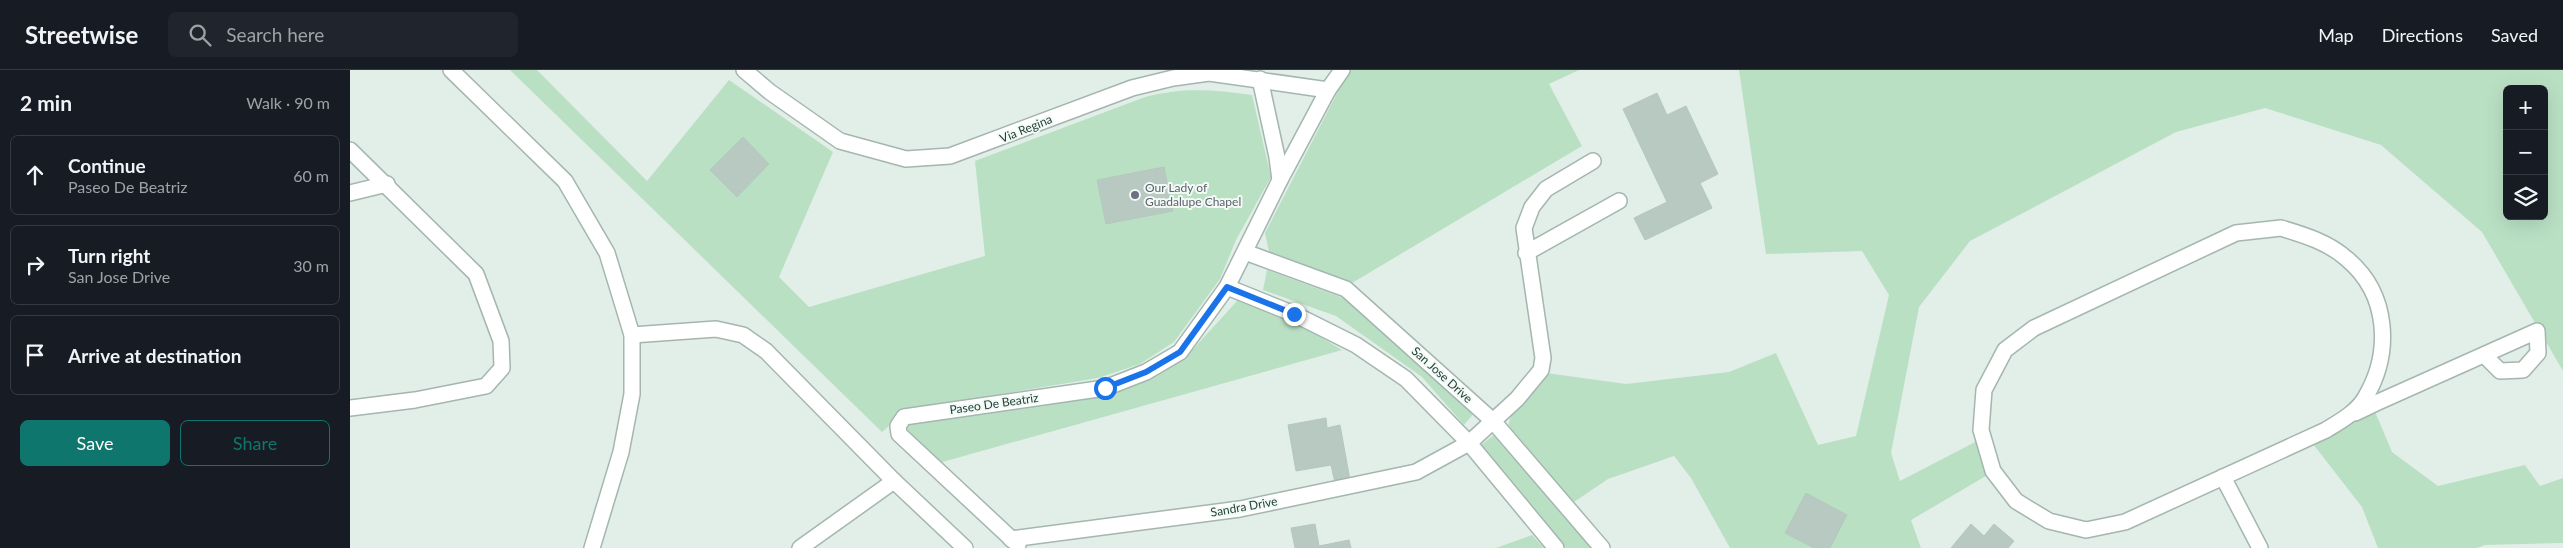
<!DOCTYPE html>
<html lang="en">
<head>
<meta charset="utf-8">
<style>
	:root { --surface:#171b24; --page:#20242c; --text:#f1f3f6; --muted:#9ea1a6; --line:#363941; --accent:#0f766e }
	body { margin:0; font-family:Lato,sans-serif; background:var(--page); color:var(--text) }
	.controls { position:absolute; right:15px; top:15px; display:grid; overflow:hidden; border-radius:8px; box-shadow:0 5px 20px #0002 }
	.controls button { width:45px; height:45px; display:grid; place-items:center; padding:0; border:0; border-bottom:1px solid var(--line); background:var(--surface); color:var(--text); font:25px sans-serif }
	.stop { position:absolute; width:15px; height:15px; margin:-11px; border:4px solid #1a73e8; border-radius:50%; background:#fff }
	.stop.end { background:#1a73e8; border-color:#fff; box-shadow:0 1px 5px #0008 }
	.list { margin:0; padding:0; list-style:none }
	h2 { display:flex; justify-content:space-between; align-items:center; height:65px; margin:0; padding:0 20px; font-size:21px }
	h2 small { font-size:16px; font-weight:400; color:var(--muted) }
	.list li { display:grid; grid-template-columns:32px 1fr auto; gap:15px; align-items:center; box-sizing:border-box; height:80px; margin:0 10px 10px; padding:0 10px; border:1px solid var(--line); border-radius:8px }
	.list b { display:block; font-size:19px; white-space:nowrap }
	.list p { margin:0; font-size:16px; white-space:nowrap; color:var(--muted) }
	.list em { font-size:16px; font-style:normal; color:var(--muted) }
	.actions { display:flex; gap:10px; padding:15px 20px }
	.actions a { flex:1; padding:11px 0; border:1px solid var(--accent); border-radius:8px; text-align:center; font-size:18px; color:var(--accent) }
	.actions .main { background:var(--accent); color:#fff }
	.icon { flex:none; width:28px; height:28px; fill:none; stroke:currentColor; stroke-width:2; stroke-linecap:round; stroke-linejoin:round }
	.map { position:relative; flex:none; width:2213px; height:478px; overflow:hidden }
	header { display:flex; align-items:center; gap:30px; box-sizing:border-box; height:70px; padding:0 25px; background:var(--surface); border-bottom:1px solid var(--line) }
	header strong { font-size:24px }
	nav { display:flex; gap:28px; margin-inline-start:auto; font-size:18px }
	.search { width:350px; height:45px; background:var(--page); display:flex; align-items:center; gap:12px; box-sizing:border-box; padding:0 18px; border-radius:8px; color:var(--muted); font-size:19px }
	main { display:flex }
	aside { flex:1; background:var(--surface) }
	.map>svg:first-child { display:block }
</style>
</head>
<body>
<header>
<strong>Streetwise</strong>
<div class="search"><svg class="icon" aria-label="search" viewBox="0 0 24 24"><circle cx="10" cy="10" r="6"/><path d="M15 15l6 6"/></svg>Search here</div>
<nav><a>Map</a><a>Directions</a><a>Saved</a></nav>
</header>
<main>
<aside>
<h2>2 min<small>Walk · 90 m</small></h2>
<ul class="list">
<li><svg class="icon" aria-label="ahead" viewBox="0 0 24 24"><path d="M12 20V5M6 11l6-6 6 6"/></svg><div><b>Continue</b><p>Paseo De Beatriz</p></div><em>60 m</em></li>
<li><svg class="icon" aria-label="right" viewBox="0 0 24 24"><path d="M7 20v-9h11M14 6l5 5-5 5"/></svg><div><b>Turn right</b><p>San Jose Drive</p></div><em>30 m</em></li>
<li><svg class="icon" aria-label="arrive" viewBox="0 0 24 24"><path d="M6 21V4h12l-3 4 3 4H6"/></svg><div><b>Arrive at destination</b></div></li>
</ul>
<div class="actions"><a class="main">Save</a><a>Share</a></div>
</aside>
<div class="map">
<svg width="2213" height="478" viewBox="0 0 2213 478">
	<rect width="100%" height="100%" fill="#e2eee8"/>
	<!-- green -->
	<g fill="#bae0c4" fill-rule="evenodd">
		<path d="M160,0H187L297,111L379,10L483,82L429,207L459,237L635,186L625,91L795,27C836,17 861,20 902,25L921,107L886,170L870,209L824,272L790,294L748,308L621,329L552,344L532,362Z"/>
		<polygon points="999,0 1229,0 1199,14 1232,76 997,216 920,186 915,163"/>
		<path d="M1389,0H2213V301L2132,162L2031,75L1915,38L1826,62L1620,171L1569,237L1541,383L1550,411L1627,371L1641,403L1561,450L1571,478H1380L1341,408L1324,386L1258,409L1224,432L1158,357L1163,337L1189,302L1276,314L1379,302L1426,283L1468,375L1506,366L1539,225L1512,181L1416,184ZM2157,19H2194V146H2157Z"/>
		<polygon points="917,200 993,228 1080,299 1124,343 1114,355 1072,307 986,246 913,220"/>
		<polygon points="888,230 937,247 992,280 589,393 562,368 557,358 562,351 751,326 797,310 833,290"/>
		<polygon points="2023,337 2042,382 2088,416 2175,395 2190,416 2213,408 2213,473 2135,475 2127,478 2028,478 2012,437 1956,365"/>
		<polygon points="1144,365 1243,478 1216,478 1131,375"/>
		<polygon points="1182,465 1194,478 1146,478"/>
	</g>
	<!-- building -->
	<g fill="#b7c9c1" stroke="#b4c8bf">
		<polygon points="1307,23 1317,45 1336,36 1368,104 1350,113 1362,138 1295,170 1284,148 1317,132 1273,39"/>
		<polygon points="393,67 419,94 387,127 360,100"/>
		<polygon points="814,97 823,141 756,154 747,110"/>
		<polygon points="976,348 977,358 990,355 1000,410 985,413 981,395 946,401 938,355"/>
		<polygon points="1456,423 1497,445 1480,478 1464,478 1435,463"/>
		<polygon points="965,454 969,476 999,470 1001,478 945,478 941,458"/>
		<polygon points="1621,454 1634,466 1644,454 1664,471 1658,478 1601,478"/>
	</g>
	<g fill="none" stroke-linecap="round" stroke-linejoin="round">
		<defs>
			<g id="minor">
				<polyline points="101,0 215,111 257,183 282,265 282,324 271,382 242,478"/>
				<polyline points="394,0 420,22 490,71 556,89 600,86 782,18 823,8 859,3 978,20"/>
				<polyline points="910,9 927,87 930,110"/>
				<polyline points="0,80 126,204 151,271 152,298 136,316 65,330 0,338"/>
				<polyline points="0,123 37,114"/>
				<path d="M1931,158C1954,165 1978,172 1997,189C2039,224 2042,283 2015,328C2007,342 1989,352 1976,360L1775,452L1736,460L1699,451L1666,431L1643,401L1631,360L1634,320L1655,280L1684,258L1886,163Z"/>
				<polyline points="895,182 996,219 1143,351 1252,478"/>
				<polyline points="1176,183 1269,131"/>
				<polyline points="877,217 944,244 1006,275 1056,309 1119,373 1206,478"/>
				<polyline points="282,265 366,259 393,265 416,281 544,411 615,478"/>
				<polyline points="2005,343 2026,333 2187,261 2188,283 2173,300 2150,301 2134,285"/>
				<polyline points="1873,407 1910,478"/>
				<polyline points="661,469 890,439 1066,402 1119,373 1167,329 1191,300 1193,288 1174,158 1182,137 1196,119 1243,91"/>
				<polyline points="668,475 549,364 548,356 554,347 755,318 796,302 830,282 877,217 930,110 978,20 992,0"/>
				<polyline points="450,478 544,411"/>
			</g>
		</defs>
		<!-- minor casing -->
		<use href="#minor" stroke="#a4b6af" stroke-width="18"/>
		<!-- minor -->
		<use href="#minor" stroke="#fff" stroke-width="15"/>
	</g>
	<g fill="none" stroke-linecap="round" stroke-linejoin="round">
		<!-- route -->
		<polyline stroke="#1a73e8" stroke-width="6" points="755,318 796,302 830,282 877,217 944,244"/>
	</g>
	<!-- markers -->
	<circle fill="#6b7280" stroke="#f3faf6" stroke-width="2" cx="785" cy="125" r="5"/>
	<g text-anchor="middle" stroke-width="4" stroke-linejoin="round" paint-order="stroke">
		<!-- street labels -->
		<g font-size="12" fill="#214037" stroke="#f3faf6">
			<text transform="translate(676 59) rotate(-22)" y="4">Via Regina</text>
			<text transform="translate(1092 305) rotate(42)" y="4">San Jose Drive</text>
			<text transform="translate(644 334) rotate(-8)" y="4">Paseo De Beatriz</text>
			<text transform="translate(894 437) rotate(-10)" y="4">Sandra Drive</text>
		</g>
		<!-- worship labels -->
		<g font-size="12" fill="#5b616d" stroke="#f3faf6" text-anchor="start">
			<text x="795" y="122">Our Lady of<tspan x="795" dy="14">Guadalupe Chapel</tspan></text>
		</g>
	</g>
</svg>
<div class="controls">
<button>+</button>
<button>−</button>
<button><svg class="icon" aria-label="layers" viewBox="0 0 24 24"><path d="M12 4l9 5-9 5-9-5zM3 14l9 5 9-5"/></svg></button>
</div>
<div class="stop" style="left:755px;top:318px"></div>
<div class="stop end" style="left:944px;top:244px"></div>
</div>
</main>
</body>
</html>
